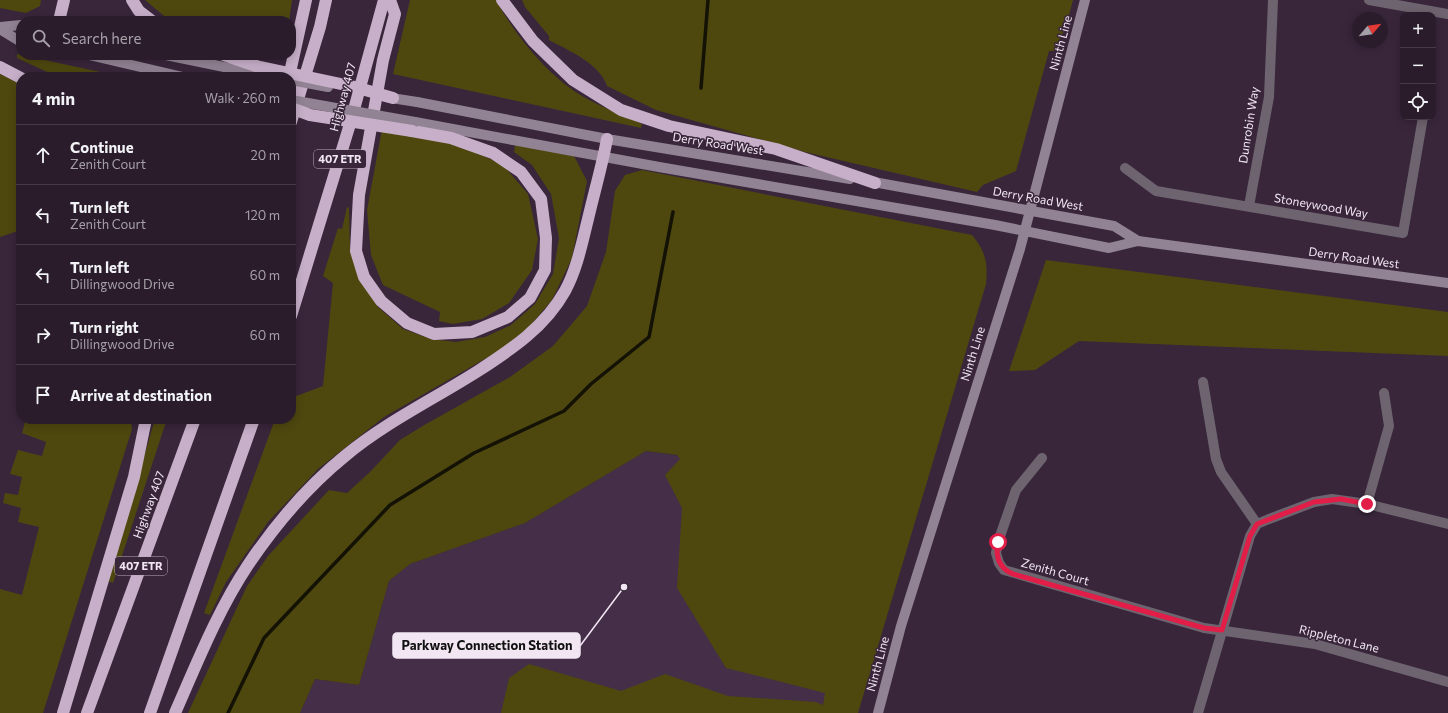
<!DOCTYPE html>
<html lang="en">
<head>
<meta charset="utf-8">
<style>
	:root { --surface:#2b1c2c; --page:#372938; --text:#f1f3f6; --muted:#a6a1a9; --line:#473a48 }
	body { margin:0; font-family:Commissioner,sans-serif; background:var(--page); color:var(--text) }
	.controls { position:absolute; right:12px; top:12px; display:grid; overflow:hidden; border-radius:8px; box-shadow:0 2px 10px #0003 }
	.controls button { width:36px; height:36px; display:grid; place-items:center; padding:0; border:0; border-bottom:1px solid var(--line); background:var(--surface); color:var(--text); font:20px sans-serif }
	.compass { position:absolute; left:1352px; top:12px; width:36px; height:36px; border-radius:50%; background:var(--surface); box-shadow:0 2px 10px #0003; rotate:61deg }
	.stop { position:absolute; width:12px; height:12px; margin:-9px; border:3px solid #e11d48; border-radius:50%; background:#fff }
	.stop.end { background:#e11d48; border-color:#fff; box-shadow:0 1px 4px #0008 }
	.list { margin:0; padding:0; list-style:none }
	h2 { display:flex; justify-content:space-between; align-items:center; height:52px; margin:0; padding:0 16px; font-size:17px }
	h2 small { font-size:13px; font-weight:400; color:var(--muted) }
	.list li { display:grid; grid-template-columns:26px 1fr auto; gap:12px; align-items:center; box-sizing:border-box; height:60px; padding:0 16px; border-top:1px solid var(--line) }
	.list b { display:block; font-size:15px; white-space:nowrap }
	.list p { margin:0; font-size:13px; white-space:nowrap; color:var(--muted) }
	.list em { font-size:13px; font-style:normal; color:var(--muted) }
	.icon { flex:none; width:22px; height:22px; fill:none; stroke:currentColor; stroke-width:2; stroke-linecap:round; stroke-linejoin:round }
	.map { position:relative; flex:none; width:1448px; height:713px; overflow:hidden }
	.search { position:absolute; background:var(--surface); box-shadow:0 2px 10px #0003; left:16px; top:16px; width:280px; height:44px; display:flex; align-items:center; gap:10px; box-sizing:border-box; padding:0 14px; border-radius:16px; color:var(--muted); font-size:15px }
	.panel { position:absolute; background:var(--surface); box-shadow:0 2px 10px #0003; left:16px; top:72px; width:280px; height:352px; border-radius:16px }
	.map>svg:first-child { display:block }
</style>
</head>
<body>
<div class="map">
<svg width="1448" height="713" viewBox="0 0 1448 713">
	<rect width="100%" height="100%" fill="#39263b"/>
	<!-- built -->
	<polygon fill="#452e48" points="646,451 890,487 824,713 300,713 315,679 359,685 389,581 410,564 525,523"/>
	<!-- green -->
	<g fill="#4e480f">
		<polygon points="0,0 41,0 40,6 26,13 0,8"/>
		<polygon points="145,0 292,0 289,21 170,21"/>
		<path d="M410,0H496C512,30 539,64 566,85C588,103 617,112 642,124L641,128L393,74Z"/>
		<path d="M522,0H1073L1066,27L1054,51H1049L1016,171L983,185L977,192L805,152L656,110L607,86C599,63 569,51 549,40V36L525,7Z"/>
		<polygon points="17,54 21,55 124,77 58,77 17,58"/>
		<polygon points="0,74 21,84 21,230 0,237"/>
		<polygon points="382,129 458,144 503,165 528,194 538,239 532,270 509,303 482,319 453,324 439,321 440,312 383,285 371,255 367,210"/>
		<polygon points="515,145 574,156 587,181 572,258 552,300 529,327 502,349 384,417 318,469 268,522 226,582 210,615 204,613 275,419 291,419 291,398 323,386 333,283 323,276 338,228 342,229 347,207 349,208 350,250 360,280 378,307 403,329 431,339 456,342 485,337 511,325 535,304 553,274 559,238 551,194 532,165 514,152"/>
		<path d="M642,170L972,235C986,252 988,263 986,284L858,713H501L509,678L529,664L621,691L665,674L728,696L816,702L823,705L825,693L726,668L677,588L682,508L665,475L680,459L677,455L646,451L525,523L410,564L389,581L359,685L315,679L300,713H188L247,586L268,556L329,490L347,493L370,472L400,440L426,424L510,377L553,346L587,306L606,252L615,191L625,175Z"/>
		<polygon points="1046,260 1448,312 1448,356 1079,341 1035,370 1009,371"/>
		<polygon points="26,419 131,419 132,429 43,713 0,713 0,589 22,595 39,527 18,522 21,508 3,503 5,493 18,495 22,477 10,474 18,450 42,456 46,442 22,433"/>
		<polygon points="155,419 167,419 113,583 108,581"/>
	</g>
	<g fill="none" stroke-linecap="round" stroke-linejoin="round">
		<!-- stream -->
		<g stroke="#141205" stroke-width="3.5">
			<polyline points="701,88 708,0"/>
			<polyline points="228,713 264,638 390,505 474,453 564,411 591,384 649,337 673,212"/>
		</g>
		<!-- street -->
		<g stroke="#6e646f" stroke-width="10">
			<polyline points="1369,0 1448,14"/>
			<polyline points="1125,168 1156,191 1403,233 1423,117"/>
			<polyline points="1249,206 1269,97 1273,0"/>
			<polyline points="1203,382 1216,459 1221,472 1257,524"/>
			<polyline points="1042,458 1016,490 998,542 996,553 999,563 1004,570 1204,628 1315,644 1448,682"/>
			<polyline points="1367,504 1389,426 1384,393"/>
			<polyline points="1198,713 1250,536 1257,524 1269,519 1314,502 1332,499 1367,504 1448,524"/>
		</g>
		<!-- secondary -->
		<g stroke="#928394" stroke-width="10">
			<polyline points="0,27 21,25"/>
			<polyline points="0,29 21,42"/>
			<polyline points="89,55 183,77"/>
			<polyline points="166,55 272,77"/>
			<polyline points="417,102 607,139 850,179"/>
			<polyline points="415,122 659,167 995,225 1109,248 1138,241 1448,283"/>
			<polyline points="868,181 1114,226 1138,241"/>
			<polyline points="878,713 901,626 1020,249 1085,0"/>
		</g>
		<!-- highway -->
		<g stroke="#c7afc9" stroke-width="12">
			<polyline points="132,0 139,11 152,21"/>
			<polyline points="390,0 395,14 383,60 359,195 356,251 364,277 381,301 407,323 434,334 472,332 508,317 530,298 545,270 546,238 541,199 521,172 493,153 451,138 412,131"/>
			<polyline points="502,0 533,41 573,80 621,110 669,126 776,149 875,183"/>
			<polyline points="59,21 64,0"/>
			<polyline points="224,55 256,66"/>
			<polyline points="0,67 21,78"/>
			<polyline points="289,77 306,0"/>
			<polyline points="291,122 320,27 326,0"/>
			<polyline points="291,316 350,124 384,0"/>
			<polyline points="63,713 134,477 146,419"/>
			<polyline points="87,713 195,419"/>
			<polyline points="150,713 254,419"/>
			<path d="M175,713C197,663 218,610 248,565C275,525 308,486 345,456C386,422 434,399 478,371C512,349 545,327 565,291C577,269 582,243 588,219C594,193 602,166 607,139"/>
		</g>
		<!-- secondary-bridge -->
		<g stroke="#928394" stroke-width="10">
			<polyline points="291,80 328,87"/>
			<polyline points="385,97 417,102"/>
			<polyline points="291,100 415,122"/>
		</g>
		<!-- highway-bridge -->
		<g stroke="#c7afc9" stroke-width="12">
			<polyline points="256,66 355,87 393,98"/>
			<polyline points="291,108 310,115 412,131"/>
		</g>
	</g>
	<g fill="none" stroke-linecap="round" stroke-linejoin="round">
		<!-- route -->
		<path stroke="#e11d48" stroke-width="5" d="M998,542C995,557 999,568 1013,574L1204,628L1222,630L1250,536L1257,524L1314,502L1341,499L1367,504"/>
	</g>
	<g text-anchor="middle" stroke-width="3" stroke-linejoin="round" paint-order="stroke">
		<!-- shield labels -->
		<g fill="#39263b" stroke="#baacbc" stroke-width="1">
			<rect x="314" y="150" width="52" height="18" rx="3"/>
			<rect x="115" y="557" width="52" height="18" rx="3"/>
		</g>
		<g font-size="11" font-weight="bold" fill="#f2e6f3">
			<text x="340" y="163">407 ETR</text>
			<text x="141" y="570">407 ETR</text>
		</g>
		<!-- street labels -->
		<g font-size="12" fill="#f2e6f3" stroke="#39263b">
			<text transform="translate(1061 43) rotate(-75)" y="4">Ninth Line</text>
			<text transform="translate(343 97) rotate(-75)" y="4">Highway 407</text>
			<text transform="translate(1249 125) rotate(-81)" y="4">Dunrobin Way</text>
			<text transform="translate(718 144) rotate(9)" y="4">Derry Road West</text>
			<text transform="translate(1038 199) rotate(10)" y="4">Derry Road West</text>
			<text transform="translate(1321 206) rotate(10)" y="4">Stoneywood Way</text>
			<text transform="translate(1354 258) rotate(8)" y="4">Derry Road West</text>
			<text transform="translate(973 354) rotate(-73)" y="4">Ninth Line</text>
			<text transform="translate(149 505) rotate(-70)" y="4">Highway 407</text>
			<text transform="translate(1055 572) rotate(16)" y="4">Zenith Court</text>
			<text transform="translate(1339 639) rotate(14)" y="4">Rippleton Lane</text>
			<text transform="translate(878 664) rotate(-75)" y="4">Ninth Line</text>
		</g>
	</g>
	<!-- callouts -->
	<path fill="none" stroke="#f2e6f3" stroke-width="1.5" d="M624 587L580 646"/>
	<circle fill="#f2e6f3" stroke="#39263b" stroke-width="1.5" cx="624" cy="587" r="4"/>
	<rect fill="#f2e6f3" stroke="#f2e6f3" stroke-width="1.5" x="393" y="633" width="187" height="25" rx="4"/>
	<g font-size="13" text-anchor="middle" font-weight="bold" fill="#111">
		<text x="487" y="650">Parkway Connection Station</text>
	</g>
</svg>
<div class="controls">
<button>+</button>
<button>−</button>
<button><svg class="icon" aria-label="locate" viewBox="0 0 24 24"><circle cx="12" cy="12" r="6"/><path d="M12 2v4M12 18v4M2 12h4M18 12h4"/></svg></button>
</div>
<svg class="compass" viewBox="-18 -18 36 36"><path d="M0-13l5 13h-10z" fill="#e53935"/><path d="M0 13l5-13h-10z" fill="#a6a1a9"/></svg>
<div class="stop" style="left:998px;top:542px"></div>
<div class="stop end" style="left:1367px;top:504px"></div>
<div class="search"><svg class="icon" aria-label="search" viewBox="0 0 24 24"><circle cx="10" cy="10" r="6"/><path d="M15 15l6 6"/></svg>Search here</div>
<section class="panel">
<h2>4 min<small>Walk · 260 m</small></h2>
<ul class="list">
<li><svg class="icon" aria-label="ahead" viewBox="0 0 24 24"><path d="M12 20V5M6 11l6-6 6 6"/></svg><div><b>Continue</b><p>Zenith Court</p></div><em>20 m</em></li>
<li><svg class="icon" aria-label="left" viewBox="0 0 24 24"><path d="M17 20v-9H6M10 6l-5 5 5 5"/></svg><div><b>Turn left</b><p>Zenith Court</p></div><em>120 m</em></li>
<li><svg class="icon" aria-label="left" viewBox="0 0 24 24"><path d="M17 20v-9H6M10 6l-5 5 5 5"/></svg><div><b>Turn left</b><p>Dillingwood Drive</p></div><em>60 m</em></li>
<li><svg class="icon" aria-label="right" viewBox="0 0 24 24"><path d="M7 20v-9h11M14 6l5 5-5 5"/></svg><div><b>Turn right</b><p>Dillingwood Drive</p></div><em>60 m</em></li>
<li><svg class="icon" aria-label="arrive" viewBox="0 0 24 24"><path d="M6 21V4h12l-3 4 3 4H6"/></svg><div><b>Arrive at destination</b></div></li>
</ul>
</section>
</div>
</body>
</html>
